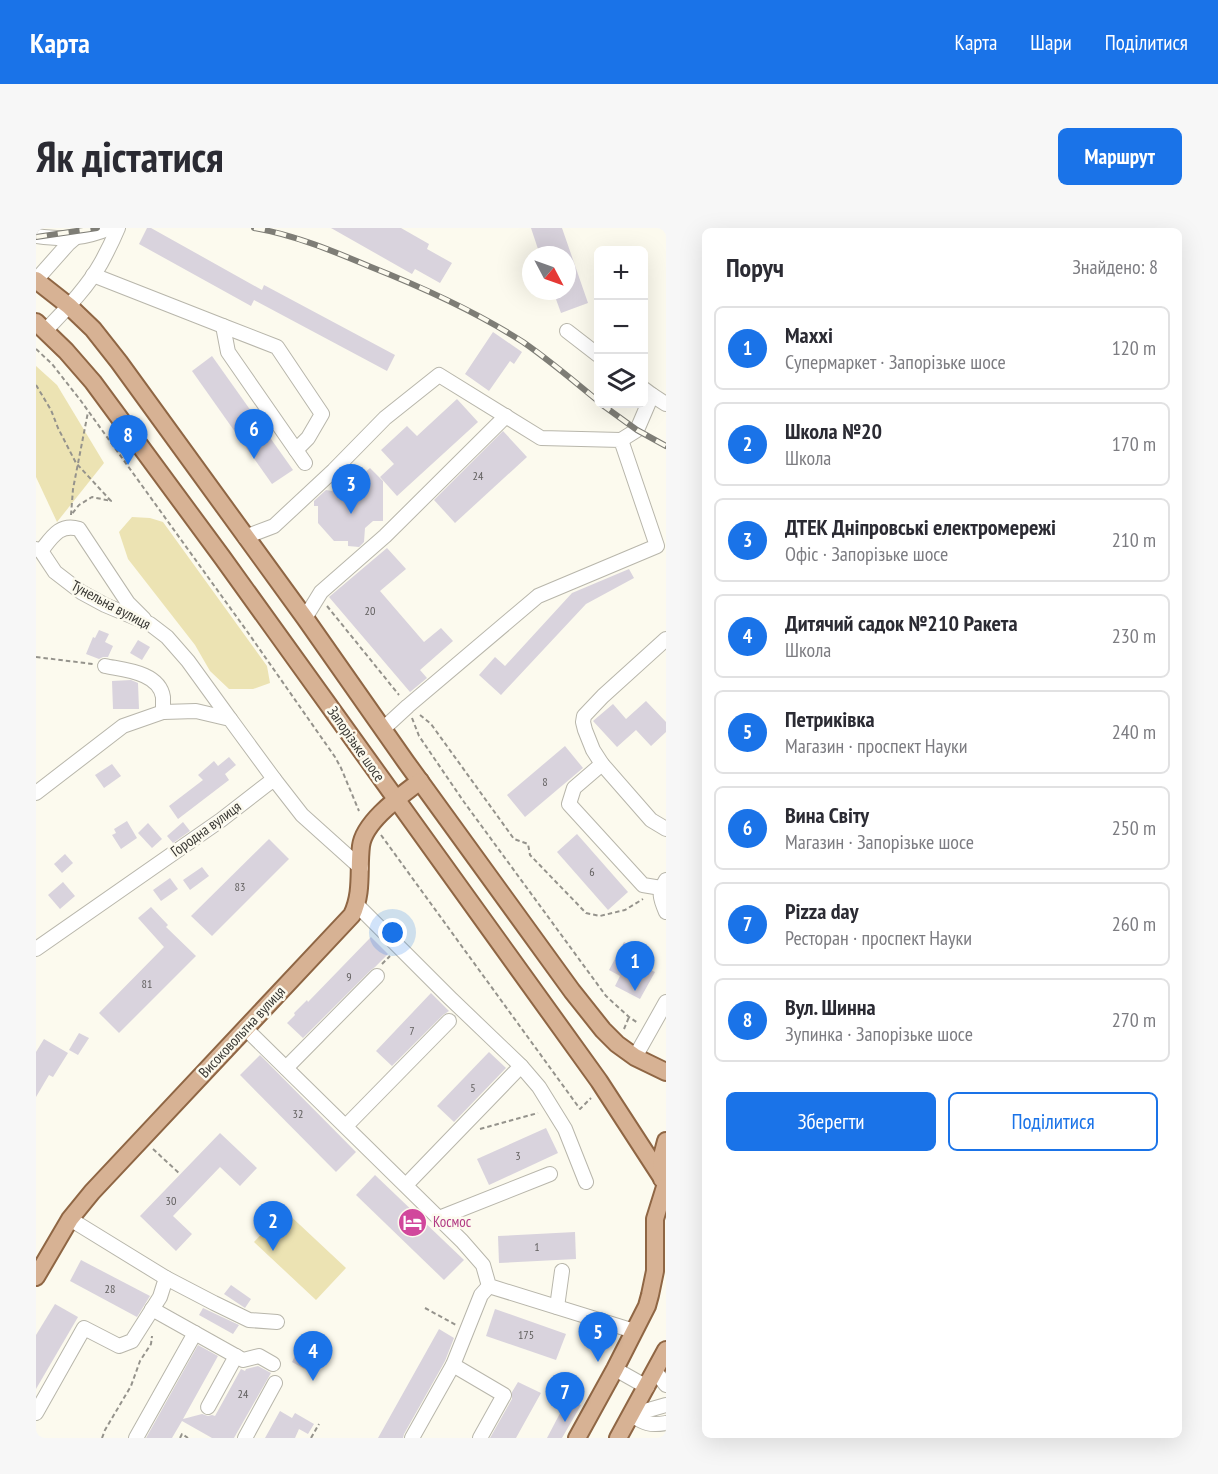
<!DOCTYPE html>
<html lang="uk">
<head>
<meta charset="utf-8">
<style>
	:root { --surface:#fff; --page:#f7f7f7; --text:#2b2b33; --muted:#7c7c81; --line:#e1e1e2; --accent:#1a73e8 }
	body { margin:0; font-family:"PT Sans Narrow",sans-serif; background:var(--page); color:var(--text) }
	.controls { position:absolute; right:18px; top:18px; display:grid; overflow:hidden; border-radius:9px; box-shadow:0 6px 24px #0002 }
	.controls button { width:54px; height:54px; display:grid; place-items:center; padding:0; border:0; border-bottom:2px solid var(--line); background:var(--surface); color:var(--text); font:30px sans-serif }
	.compass { position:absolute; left:486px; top:18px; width:54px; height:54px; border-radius:50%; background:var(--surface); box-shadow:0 6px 24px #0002; rotate:131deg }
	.you { position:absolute; left:357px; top:705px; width:21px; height:21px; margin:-15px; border:4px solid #fff; border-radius:50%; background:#1a73e8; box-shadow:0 0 0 9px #1a73e833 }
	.badge { display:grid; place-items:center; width:39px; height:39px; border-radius:50%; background:var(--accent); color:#fff; font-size:20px; font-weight:700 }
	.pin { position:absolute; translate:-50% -50px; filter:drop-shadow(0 2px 3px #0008) }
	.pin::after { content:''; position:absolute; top:32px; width:21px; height:18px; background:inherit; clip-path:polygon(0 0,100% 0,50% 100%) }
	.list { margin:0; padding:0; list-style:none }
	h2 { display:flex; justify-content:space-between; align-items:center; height:78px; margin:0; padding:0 24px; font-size:26px }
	h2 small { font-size:20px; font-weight:400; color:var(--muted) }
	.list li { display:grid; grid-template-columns:39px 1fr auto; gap:18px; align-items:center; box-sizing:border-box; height:84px; margin:0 12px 12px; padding:0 12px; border:2px solid var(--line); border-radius:9px }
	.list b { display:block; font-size:22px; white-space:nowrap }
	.list p { margin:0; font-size:20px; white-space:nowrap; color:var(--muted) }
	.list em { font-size:20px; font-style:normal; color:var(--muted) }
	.actions { display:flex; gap:12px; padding:18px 24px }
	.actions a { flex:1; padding:14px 0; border:2px solid var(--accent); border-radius:9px; text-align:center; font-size:21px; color:var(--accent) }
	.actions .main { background:var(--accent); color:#fff }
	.icon { flex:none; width:33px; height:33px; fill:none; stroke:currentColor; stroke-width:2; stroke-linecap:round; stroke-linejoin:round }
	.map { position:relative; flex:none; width:630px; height:1210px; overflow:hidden; border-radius:9px }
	header { display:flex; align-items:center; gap:36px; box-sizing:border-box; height:84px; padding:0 30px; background:var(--accent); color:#fff }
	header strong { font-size:28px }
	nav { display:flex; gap:33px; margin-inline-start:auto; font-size:21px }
	.intro { display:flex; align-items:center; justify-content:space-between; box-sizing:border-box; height:144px; padding:0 36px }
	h1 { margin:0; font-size:42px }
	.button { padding:15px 27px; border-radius:9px; background:var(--accent); color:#fff; font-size:21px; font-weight:700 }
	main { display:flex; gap:36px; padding:0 36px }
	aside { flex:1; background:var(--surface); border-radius:9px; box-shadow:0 6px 24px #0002 }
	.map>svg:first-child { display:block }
</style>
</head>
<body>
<header>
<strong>Карта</strong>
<nav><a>Карта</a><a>Шари</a><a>Поділитися</a></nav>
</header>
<div class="intro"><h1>Як дістатися</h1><a class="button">Маршрут</a></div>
<main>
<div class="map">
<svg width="630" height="1210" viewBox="0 0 630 1210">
	<rect width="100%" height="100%" fill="#fcfaee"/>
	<!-- green -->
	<g fill="#ece3b3">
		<polygon points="0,138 21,157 68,235 21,294 0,249"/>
		<polygon points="96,289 114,290 127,294 231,438 234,455 217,461 193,461 174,443 159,417 92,331 83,304"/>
		<polygon points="248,982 310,1040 280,1072 218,1014"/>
	</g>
	<!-- building -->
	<g fill="#d9d3dd">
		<polygon points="111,0 115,0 226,62 228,57 359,127 351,143 218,72 215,78 103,16"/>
		<polygon points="295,0 365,0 393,16 391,21 416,35 404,55 379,41 376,46"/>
		<polygon points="495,0 526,0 552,75 525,85 517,63 531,63 531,27 504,27"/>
		<polygon points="457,104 486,124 478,136 474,133 453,163 429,146"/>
		<polygon points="176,128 257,242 236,256 156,143"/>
		<polygon points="421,171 442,194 361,268 344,249 358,236 345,222 371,198 381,208"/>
		<polygon points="467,203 491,229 419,295 398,272"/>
		<polygon points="334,240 347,253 347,293 337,293 329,300 328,314 323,319 312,318 312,313 298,313 282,295 282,278 278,278 278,273 290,262 296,263 305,254 305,248 324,249"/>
		<polygon points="351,320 370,341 344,363 388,414 405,400 417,413 384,442 391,450 374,464 293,369"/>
		<polygon points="593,341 598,350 550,376 465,467 443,447 459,429 469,438 536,365"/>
		<polygon points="63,402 73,406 69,414 77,418 72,429 67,429 63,431 50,426 57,409 59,410"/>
		<polygon points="102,412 114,419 106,432 94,425"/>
		<polygon points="95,452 102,455 103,481 77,481 76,453"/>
		<polygon points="610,473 630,494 630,504 615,518 600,502 581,519 557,493 577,476 590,491"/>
		<polygon points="529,518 547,540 489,589 471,567"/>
		<polygon points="193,529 200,537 189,546 193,552 142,591 133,578 167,552 162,547 178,533 182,538"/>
		<polygon points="76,536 85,548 68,560 59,547"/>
		<polygon points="91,593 101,610 85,621 76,607 80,605 78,601"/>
		<polygon points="147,594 154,603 137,615 131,608"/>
		<polygon points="112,595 126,611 116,620 102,605"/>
		<polygon points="541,606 592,664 572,682 521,624"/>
		<polygon points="233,611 253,631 176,708 155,688"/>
		<polygon points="29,626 37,635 26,645 18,636"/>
		<polygon points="166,639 173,648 154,662 147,652"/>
		<polygon points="134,650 142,661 125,673 117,662"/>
		<polygon points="27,654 39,668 24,681 12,667"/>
		<polygon points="115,679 132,697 130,699 160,728 83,805 63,785 128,719 102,690"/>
		<polygon points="335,709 352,726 339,739 335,742 267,810 251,795 259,787 258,785 271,772 272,774"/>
		<polygon points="588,714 615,728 609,739 619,744 604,771 579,758 584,748 573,742"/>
		<polygon points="395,765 413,783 407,787 356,838 340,823"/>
		<polygon points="43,805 53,810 42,827 33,822"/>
		<polygon points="8,811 32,825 17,849 13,847 0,869 0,824"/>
		<polygon points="453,824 470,840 418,894 401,878"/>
		<polygon points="224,827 320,924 300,944 204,847"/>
		<polygon points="510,900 522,925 453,957 441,931"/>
		<polygon points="184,905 221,940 204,958 184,939 137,988 156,1006 140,1023 104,988"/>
		<polygon points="339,947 428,1032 408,1052 320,967"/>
		<polygon points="539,1004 540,1031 463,1035 462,1008"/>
		<polygon points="45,1032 114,1068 101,1089 34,1053"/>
		<polygon points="195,1057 215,1071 209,1080 188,1066"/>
		<polygon points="19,1076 42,1089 0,1161 0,1107"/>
		<polygon points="167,1080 203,1097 197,1106 163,1087"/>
		<polygon points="459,1081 530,1106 520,1132 450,1108"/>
		<polygon points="403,1101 418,1110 409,1133 368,1206 367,1210 342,1210"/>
		<polygon points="162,1117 182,1128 147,1191 166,1186 172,1188 176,1187 179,1188 205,1141 209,1143 210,1141 222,1138 235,1145 198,1210 176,1210 146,1193 136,1210 110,1210"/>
		<polygon points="261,1124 279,1134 274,1144 256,1134"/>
		<polygon points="482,1154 505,1165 480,1210 454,1210 476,1171 476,1164"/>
		<polygon points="532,1170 545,1177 526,1210 511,1210"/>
		<polygon points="244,1183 256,1190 259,1185 278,1196 272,1206 263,1201 259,1210 229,1210"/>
	</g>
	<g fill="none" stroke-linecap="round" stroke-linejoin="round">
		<defs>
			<g id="minor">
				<path d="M0,8C29,12 47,11 74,0"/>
				<polyline points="57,47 187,98 192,124 269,235"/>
				<polyline points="0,52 32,16 39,10"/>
				<polyline points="187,98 241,119 286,186 272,210 260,222"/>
				<path d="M10,102C30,81 51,60 65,35C71,24 77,12 82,0"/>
				<polyline points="531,103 562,127"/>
				<polyline points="616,167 630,176"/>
				<polyline points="585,212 601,202 616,167 608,161"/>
				<polyline points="209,309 238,298 298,242 349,190 403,147 505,210 585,212 621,318 502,368 372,478 347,501"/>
				<polyline points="0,321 5,323 19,344 45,364 69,377 114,396 131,409 152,433 194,491"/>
				<path d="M5,323C16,309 24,295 43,301L92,375L108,391"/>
				<polyline points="269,390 285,364 349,308 470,188"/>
				<polyline points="630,411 567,468 548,488 547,494 549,502 557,522 566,536 615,592 630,601"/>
				<path d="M69,438C88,442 123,444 127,469C127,473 127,479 127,484"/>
				<polyline points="566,536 538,560 533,576 607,657 625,660"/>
				<polyline points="0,565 87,498 127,484 160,483 194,491 238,551"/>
				<path d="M630,652C622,665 624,670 630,684"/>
				<polyline points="321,677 414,770 485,838 503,859 529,901 550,954"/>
				<polyline points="0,721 185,592 238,551 266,587 325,640"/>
				<polyline points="209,800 426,1013 447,1037 453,1058 598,1103"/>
				<polyline points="599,829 630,774"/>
				<polyline points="250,840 341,748"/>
				<polyline points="310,898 413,793"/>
				<polyline points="370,957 485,838"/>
				<polyline points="403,990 514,946"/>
				<polyline points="130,1050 178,1075 213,1092 241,1094"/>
				<polyline points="521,1079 526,1043"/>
				<polyline points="116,1081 207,1132 223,1128 237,1136"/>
				<polyline points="417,1137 468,1167 444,1210"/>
				<polyline points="579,1141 611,1159"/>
				<polyline points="619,1143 630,1157"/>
				<polyline points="172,1179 200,1128"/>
				<polyline points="0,1185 48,1100 83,1118 96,1113 124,1069 130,1050 34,991"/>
				<path d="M595,1187C608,1195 614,1198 630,1195"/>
				<polyline points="595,1187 630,1177"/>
				<polyline points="100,1210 159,1105"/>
				<polyline points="209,1210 239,1155"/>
				<polyline points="376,1210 417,1137 445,1067 453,1058"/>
			</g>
			<g id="major">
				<polyline points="0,52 33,78 57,101 83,134 269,390 370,534 536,763 567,802 581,816 599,829 630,844"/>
				<polyline points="0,94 30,123 57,154 186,329 563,853 626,950"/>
				<polyline points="626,951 625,932 630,913"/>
				<path d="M0,1049L34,991L56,964L316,687C327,664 322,642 325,618C328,593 366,567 384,553"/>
				<polyline points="541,1210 579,1141 611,1078 614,1067 619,1043 619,991 629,959"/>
				<polyline points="582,1210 630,1122"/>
			</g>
		</defs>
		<!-- minor casing -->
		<use href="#minor" stroke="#b8b6ab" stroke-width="16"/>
		<!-- major casing -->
		<use href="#major" stroke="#8f6644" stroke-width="20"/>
		<!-- path -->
		<g stroke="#95938c" stroke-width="2" stroke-dasharray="4.5 3" stroke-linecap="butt">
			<polyline points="0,121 16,136 45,173 213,406 299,529 305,540 323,583"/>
			<polyline points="0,157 15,182 22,200 40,235 75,273 56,269 43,277 35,287"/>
			<polyline points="35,287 37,261 52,184"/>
			<polyline points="291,378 363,467"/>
			<polyline points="0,429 57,436"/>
			<polyline points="384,487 395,496 478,611 492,616 494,627 550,685 564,688 589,682 607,671"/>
			<polyline points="376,490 383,508 428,574 570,768 593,789 602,795"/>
			<polyline points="345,607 544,881 555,870"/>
			<polyline points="346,736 354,728"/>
			<polyline points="588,801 593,789"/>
			<polyline points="444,901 502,885"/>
			<polyline points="117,921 144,946"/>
			<polyline points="389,1080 420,1097"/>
			<polyline points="66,1210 69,1202 95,1158 104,1133 115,1116 116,1108"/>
			<polyline points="144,1210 146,1206 152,1210"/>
			<polyline points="275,1210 283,1196"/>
		</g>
		<!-- minor -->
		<use href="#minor" stroke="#fff" stroke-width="14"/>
		<!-- major -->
		<use href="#major" stroke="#d7b294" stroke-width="16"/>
		<defs>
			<g id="rail">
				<path d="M218,0C259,7 297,23 335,39C388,60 439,83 487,114C513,132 538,153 562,173"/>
				<polyline points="0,9 61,0"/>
				<polyline points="565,176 601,202 630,218"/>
			</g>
		</defs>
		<!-- rail casing -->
		<use href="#rail" stroke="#7e7d76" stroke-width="6"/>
		<!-- rail -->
		<use href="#rail" stroke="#fcfaee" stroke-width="4" stroke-dasharray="11" stroke-linecap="butt"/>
	</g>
	<!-- icons -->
	<defs>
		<symbol id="hotel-disc" viewBox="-11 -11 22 22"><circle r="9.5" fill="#d1479c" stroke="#fcfaee"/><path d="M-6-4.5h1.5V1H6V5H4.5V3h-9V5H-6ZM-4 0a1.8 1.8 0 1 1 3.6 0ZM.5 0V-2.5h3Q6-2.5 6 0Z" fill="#fff"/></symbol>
	</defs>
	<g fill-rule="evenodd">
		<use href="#hotel-disc" x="360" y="978" width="33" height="33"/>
	</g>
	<g text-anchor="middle" stroke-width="5" stroke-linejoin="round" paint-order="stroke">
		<!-- number labels -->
		<g font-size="12" fill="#615f5e">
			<text x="442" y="252">24</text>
			<text x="334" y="387">20</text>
			<text x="509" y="558">8</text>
			<text x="556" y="648">6</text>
			<text x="204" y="663">83</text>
			<text x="313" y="753">9</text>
			<text x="111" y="760">81</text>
			<text x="376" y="807">7</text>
			<text x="437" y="864">5</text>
			<text x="262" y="890">32</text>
			<text x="482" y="932">3</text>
			<text x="135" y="977">30</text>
			<text x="501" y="1023">1</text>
			<text x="74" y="1065">28</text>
			<text x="490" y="1111">175</text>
			<text x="207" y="1170">24</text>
		</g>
		<!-- street labels -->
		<g font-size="15" fill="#393834" stroke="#fcfaee">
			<text transform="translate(75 377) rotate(28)" y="5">Тунельна вулиця</text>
			<text transform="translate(320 516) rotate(55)" y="5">Запорізьке шосе</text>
			<text transform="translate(170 601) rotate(-36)" y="5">Городна вулиця</text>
			<text transform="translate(206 804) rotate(-47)" y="5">Високовольтна вулиця</text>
		</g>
		<!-- hotel labels -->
		<g font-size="15" fill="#b23c85" stroke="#fcfaee" text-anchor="start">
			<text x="397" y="999">Космос</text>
		</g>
	</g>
</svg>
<div class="controls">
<button>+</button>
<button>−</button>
<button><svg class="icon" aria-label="layers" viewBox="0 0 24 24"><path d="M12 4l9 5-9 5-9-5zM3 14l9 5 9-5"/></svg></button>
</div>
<svg class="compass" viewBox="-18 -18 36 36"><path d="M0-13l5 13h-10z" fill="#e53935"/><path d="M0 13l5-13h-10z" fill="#7c7c81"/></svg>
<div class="you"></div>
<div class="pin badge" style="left:599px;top:763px">1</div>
<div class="pin badge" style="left:237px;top:1023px">2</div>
<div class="pin badge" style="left:315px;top:286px">3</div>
<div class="pin badge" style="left:277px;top:1153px">4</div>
<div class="pin badge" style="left:562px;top:1134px">5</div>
<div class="pin badge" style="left:218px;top:231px">6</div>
<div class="pin badge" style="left:529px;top:1194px">7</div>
<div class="pin badge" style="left:92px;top:237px">8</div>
</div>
<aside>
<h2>Поруч<small>Знайдено: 8</small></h2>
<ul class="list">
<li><span class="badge">1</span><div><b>Maxxi</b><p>Супермаркет · Запорізьке шосе</p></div><em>120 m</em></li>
<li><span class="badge">2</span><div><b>Школа №20</b><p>Школа</p></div><em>170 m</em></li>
<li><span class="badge">3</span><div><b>ДТЕК Дніпровські електромережі</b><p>Офіс · Запорізьке шосе</p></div><em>210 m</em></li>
<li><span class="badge">4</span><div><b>Дитячий садок №210 Ракета</b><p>Школа</p></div><em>230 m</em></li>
<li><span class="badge">5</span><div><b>Петриківка</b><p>Магазин · проспект Науки</p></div><em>240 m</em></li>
<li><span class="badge">6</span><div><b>Вина Світу</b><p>Магазин · Запорізьке шосе</p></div><em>250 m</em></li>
<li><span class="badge">7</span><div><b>Pizza day</b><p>Ресторан · проспект Науки</p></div><em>260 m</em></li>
<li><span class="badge">8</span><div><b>Вул. Шинна</b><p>Зупинка · Запорізьке шосе</p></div><em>270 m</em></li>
</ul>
<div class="actions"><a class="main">Зберегти</a><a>Поділитися</a></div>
</aside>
</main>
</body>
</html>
